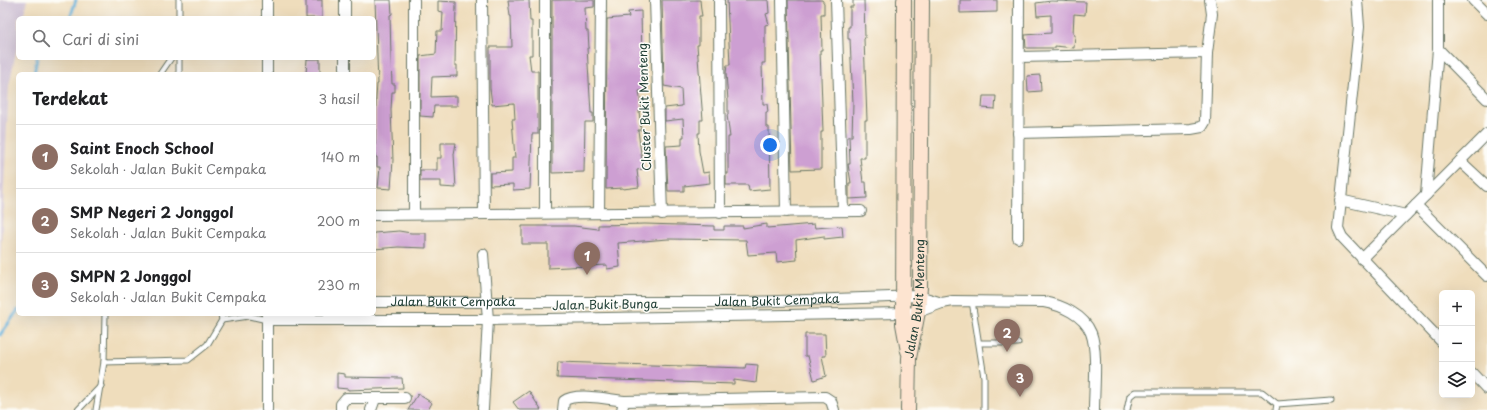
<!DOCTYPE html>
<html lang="id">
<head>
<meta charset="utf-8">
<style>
	:root { --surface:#fff; --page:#f6f6f6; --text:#202124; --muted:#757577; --line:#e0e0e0; --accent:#1a73e8 }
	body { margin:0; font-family:"Playpen Sans",sans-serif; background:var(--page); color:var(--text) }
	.controls { position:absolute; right:12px; bottom:12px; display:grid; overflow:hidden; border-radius:6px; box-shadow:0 4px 16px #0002 }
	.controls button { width:36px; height:36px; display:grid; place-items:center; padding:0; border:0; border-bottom:1px solid var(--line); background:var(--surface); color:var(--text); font:20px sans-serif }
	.you { position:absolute; left:770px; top:145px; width:14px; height:14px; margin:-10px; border:3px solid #fff; border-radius:50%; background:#1a73e8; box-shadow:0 0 0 6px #1a73e833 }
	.badge { display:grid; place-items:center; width:26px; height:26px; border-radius:50%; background:var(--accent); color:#fff; font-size:13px; font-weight:700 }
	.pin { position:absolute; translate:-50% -33px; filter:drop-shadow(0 1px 2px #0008) }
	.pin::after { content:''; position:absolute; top:21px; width:14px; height:12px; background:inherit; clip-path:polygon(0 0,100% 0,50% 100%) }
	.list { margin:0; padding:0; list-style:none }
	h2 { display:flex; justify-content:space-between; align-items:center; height:52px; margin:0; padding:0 16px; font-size:17px }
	h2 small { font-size:13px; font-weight:400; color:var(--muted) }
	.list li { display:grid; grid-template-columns:26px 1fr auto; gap:12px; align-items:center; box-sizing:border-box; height:64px; padding:0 16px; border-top:1px solid var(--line) }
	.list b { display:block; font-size:15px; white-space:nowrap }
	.list p { margin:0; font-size:13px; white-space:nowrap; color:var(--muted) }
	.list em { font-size:13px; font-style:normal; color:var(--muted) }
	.icon { flex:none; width:22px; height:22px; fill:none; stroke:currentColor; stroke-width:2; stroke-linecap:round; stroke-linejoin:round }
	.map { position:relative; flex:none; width:1487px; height:410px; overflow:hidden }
	.search { position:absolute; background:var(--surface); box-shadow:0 4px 16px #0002; left:16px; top:16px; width:360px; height:44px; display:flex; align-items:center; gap:10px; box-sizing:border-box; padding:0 14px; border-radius:6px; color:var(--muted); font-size:15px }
	.panel { position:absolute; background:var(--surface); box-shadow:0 4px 16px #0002; left:16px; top:72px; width:360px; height:244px; border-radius:6px }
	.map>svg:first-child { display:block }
</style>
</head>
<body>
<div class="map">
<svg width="1487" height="410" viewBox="0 0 1487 410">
	<rect width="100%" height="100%" fill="#fdfcf7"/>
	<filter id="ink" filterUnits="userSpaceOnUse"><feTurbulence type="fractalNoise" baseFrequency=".025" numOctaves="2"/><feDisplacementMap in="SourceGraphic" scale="8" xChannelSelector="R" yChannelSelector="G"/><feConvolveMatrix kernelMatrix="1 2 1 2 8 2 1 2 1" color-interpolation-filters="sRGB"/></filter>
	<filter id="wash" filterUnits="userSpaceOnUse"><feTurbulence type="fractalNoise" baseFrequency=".012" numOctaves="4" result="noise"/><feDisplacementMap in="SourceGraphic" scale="16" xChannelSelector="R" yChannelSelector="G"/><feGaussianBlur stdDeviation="0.9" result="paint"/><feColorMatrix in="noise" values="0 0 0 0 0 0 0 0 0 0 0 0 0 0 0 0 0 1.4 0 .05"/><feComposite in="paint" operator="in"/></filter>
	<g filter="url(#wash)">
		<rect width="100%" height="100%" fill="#efddbc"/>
		<!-- industrial -->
		<polygon fill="#ccbed3" points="0,0 27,0 23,18 18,18 18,42 9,86 0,266"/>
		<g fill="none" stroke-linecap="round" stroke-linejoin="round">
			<!-- stream -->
			<g stroke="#60b0db" stroke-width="3">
				<polyline points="70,18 76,0"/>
				<polyline points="34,74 37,58"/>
				<polyline points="0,335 18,310"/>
			</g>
		</g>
		<g id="blocks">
			<!-- building -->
			<g fill="#cd9fd2">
				<rect x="306" y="0" width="16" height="18"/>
				<polygon points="375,0 391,0 392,14 390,15 391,58 392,84 395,84 395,92 392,92 391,110 393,160 391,189 378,188 380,167 377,167 377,157 375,157 376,98 377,84 378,84"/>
				<polygon points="508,0 529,0 530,21 532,21 532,55 529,55 531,71 538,71 538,134 532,134 530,189 513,190 513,184 490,185 490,173 512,172 512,158 515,158 512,119 515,119 514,103 492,105 490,88 490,47 512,47 511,16 510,16"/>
				<polygon points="552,0 594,0 594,7 585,8 586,31 588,31 589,48 587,48 591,113 593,113 593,122 585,122 584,172 552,173"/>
				<polygon points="662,0 700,0 701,10 702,16 699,16 699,45 697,45 703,120 700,120 700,133 698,133 699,151 703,173 709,172 710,183 684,186 684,191 668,191 666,146 682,145 682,137 684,137 683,119 665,121 665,108 682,106 681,89 664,86"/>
				<polygon points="727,0 768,0 769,13 766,14 769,24 765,25 765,63 762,63 763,104 767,104 768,112 766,112 766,127 769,127 770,189 749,191 748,185 726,185 726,174 728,174 728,137 730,137 727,115 728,115 728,101 726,73 727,65 730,65"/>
				<polygon points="788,0 822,0 824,3 824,14 821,14 822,50 820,50 823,132 821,132 821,169 792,170"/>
				<polygon points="853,0 864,0 865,38 864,39 867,120 865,120 865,158 860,158 863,182 866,182 867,198 849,199 849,183 851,183 848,164 850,164 849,136 852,136 853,103 850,39 848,39 848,27 850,27 850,7 853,7"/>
				<polygon points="960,0 997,0 997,12 960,13"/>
				<polygon points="438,1 456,2 455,65 457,65 457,76 432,77 431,97 457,96 457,106 434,106 433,117 420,116 420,56 436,54 437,31 442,31 443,12 438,11"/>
				<polygon points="1051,1 1086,2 1085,15 1074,14 1073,34 1075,35 1074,48 1055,46 1055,48 1026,48 1025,35 1051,33 1051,15 1037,16 1036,3"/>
				<polygon points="641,11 642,60 645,90 639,91 642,110 639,111 641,130 638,130 643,169 637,170 639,187 623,189 623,188 606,189 607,19 629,17 628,12"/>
				<polygon points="307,59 320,59 320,74 306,74"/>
				<polygon points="1040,75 1041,91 1028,92 1027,76"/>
				<polygon points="983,96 996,96 995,109 982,108"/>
				<polygon points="441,143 456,143 454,154 456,188 441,187 441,181 420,181 420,170 437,170 437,158 441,158"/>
				<polygon points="645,224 714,226 714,230 724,230 724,226 743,226 743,228 767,224 767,228 814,224 815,228 842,226 843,237 824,239 824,236 796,240 797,260 777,262 776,253 748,255 746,240 668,239 618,243 620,267 607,269 607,265 548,268 548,244 522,244 522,226 574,226 598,229 598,225"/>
				<polygon points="399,231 411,233 426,233 426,248 398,247 374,249 374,233"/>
				<polygon points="805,334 825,334 826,356 822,356 826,376 814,380 808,356 805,356"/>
				<polygon points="558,362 745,368 746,364 758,365 756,383 734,380 734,384 557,378"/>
				<polygon points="337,373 345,374 345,377 402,378 403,388 348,390 348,389 337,388"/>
				<polygon points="529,391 541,410 519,410 513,402"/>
				<polygon points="418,394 432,403 428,410 408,410"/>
			</g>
		</g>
	</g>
	<g filter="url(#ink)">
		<use href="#blocks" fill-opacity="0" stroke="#687564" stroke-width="1"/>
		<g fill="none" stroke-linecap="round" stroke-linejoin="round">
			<defs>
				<g id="lane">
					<polyline points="179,0 179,18"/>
					<polyline points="160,74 171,58"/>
					<polyline points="179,74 179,58"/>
					<polyline points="972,301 984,377 984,410"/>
					<polyline points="222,320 249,316 267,320"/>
					<polyline points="980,343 1018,343"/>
					<polyline points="104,362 188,360 207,345 222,320 221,314"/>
					<polyline points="78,410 101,386"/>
					<polyline points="96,410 104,362 105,314"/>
					<polyline points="1127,410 1130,396 1135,392 1262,392 1277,404"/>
					<polyline points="1276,410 1277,404 1331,400"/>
				</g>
				<g id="street">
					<polyline points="267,0 267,18"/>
					<polyline points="414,0 414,213"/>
					<polyline points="482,0 484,213"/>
					<polyline points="545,0 545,213"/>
					<polyline points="655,0 662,214"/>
					<polyline points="719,0 720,213"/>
					<polyline points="782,0 786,212"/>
					<polyline points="836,0 843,211"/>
					<polyline points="1357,0 1359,27 1338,228 1342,237 1442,342"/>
					<polyline points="1473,0 1487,14"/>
					<polyline points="345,18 345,0"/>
					<polyline points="1438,49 1487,99"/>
					<polyline points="1019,57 1207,53"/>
					<polyline points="267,58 267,74"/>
					<polyline points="345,74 345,58"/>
					<polyline points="1018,133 1191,129 1202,127 1205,122 1207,53 1212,14 1210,0"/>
					<polyline points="1460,161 1487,186"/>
					<polyline points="1426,195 1438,49 1438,0"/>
					<polyline points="1340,200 1406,215"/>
					<polyline points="1416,205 1487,276"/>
					<polyline points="599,213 601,0"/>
					<polyline points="374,215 861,211"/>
					<polyline points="1018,238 1019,0"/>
					<polyline points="1362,259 1487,134"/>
					<path id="s1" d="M374,302H750L919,296L942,303L953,301L1044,302C1061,305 1084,315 1091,333C1098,351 1094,390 1094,410"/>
					<polyline points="267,314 267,410"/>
					<polyline points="267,320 488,320 903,313 918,312 942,303"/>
					<polyline points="1472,373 1487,389"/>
					<polyline points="483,409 488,320 483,254"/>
					<polyline points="341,410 341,404 346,398 405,398"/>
					<polyline points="371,410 375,399"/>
					<path d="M563,410L564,401C575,392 610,399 624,401"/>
					<polyline points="622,410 624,401 825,397 831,401 834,410"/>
				</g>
				<g id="secondary">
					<polyline points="904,0 903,324 908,351"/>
					<path id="s2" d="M908,410L909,358L918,312L920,287L922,0"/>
				</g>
			</defs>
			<!-- lane casing -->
			<use href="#lane" stroke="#687564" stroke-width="7"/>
			<!-- street casing -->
			<use href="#street" stroke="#687564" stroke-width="12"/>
			<!-- secondary casing -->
			<use href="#secondary" stroke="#687564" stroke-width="16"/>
			<!-- lane -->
			<use href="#lane" stroke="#fff" stroke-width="5"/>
			<!-- street -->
			<use href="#street" stroke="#fff" stroke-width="10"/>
			<!-- secondary -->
			<use href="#secondary" stroke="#fde4d0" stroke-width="14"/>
		</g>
	</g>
	<g text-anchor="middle" stroke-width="3" stroke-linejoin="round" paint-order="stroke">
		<!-- street labels -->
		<g font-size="12" fill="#1f3d34" stroke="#fdfcf7">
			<text transform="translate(645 107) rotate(-92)" y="4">Cluster Bukit Menteng</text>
			<text dy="4" stroke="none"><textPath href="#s2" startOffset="112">Jalan Bukit Menteng</textPath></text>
			<text dy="4" stroke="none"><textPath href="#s1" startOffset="403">Jalan Bukit Cempaka</textPath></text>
			<text dy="4" stroke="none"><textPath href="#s1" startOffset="79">Jalan Bukit Cempaka</textPath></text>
			<text transform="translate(605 305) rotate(-1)" y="4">Jalan Bukit Bunga</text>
		</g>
	</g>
</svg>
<div class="controls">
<button>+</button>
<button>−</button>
<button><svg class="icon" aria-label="layers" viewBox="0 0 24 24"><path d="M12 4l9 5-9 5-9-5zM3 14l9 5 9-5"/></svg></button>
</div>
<div class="you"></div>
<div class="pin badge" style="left:587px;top:275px;background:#8d6e63">1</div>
<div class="pin badge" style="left:1007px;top:352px;background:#8d6e63">2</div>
<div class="pin badge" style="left:1020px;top:397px;background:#8d6e63">3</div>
<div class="search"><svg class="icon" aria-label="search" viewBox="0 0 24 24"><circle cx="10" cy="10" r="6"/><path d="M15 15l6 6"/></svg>Cari di sini</div>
<section class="panel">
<h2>Terdekat<small>3 hasil</small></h2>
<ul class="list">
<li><span class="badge" style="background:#8d6e63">1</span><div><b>Saint Enoch School</b><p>Sekolah · Jalan Bukit Cempaka</p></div><em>140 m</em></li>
<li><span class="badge" style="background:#8d6e63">2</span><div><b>SMP Negeri 2 Jonggol</b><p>Sekolah · Jalan Bukit Cempaka</p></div><em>200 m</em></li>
<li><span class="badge" style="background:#8d6e63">3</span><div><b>SMPN 2 Jonggol</b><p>Sekolah · Jalan Bukit Cempaka</p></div><em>230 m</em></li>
</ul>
</section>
</div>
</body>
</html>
